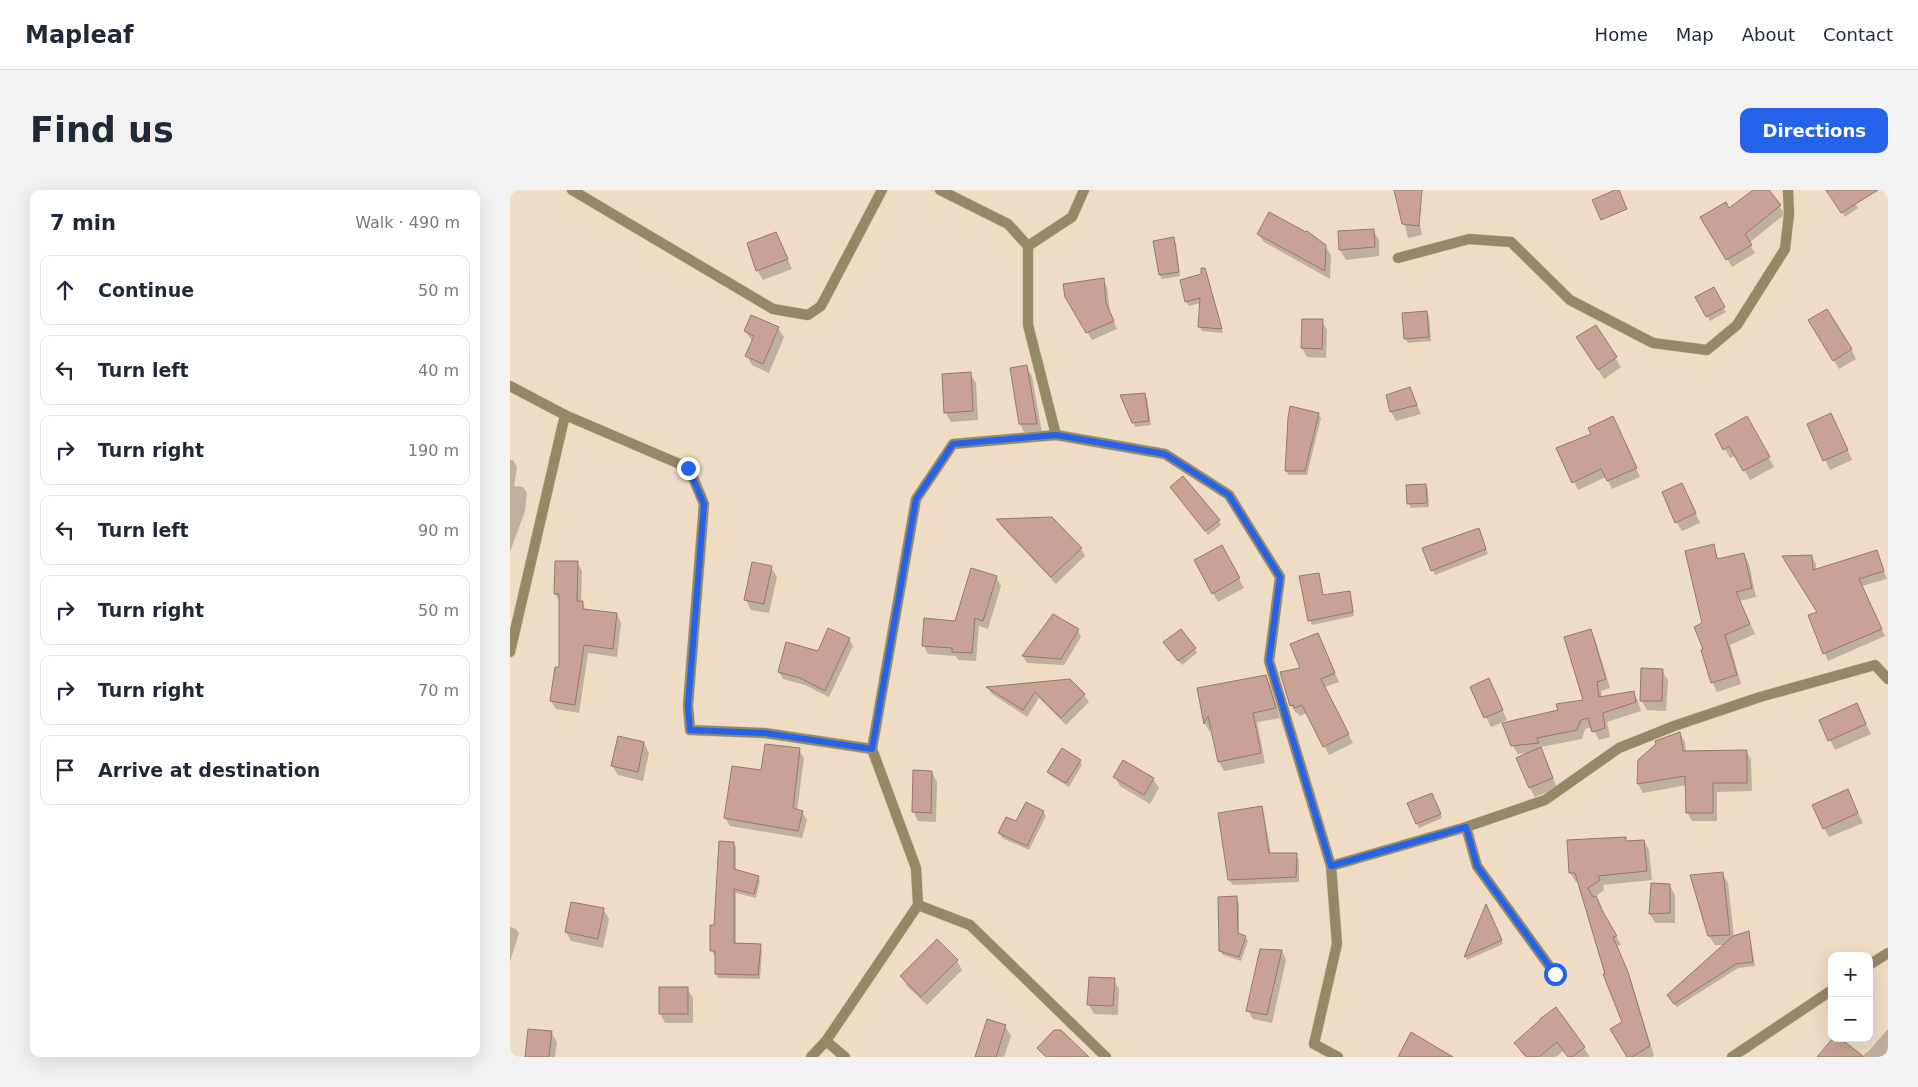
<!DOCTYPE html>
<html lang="en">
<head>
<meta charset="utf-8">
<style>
	:root { --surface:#fff; --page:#f2f2f3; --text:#1f2937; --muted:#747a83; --line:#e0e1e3; --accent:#2563eb }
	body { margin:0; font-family:"DejaVu Sans",sans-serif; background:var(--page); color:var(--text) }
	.controls { position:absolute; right:15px; bottom:15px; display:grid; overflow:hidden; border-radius:10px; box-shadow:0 5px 20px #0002 }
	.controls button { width:45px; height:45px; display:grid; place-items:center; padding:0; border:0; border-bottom:1px solid var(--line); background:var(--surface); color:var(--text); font:25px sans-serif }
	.stop { position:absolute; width:15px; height:15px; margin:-11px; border:4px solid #2563eb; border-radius:50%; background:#fff }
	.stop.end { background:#2563eb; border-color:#fff; box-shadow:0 1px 5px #0008 }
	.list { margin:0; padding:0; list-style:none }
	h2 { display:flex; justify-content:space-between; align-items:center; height:65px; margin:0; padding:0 20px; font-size:21px }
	h2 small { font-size:16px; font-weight:400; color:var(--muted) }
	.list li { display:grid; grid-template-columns:32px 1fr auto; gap:15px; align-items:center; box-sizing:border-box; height:70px; margin:0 10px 10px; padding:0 10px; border:1px solid var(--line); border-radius:10px }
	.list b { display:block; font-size:19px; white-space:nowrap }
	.list em { font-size:16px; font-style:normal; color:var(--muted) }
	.icon { flex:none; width:28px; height:28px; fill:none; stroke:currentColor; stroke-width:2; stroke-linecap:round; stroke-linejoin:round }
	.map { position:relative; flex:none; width:1378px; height:867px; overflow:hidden; border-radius:10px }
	header { display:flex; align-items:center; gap:30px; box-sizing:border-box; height:70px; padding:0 25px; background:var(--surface); border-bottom:1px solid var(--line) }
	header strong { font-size:24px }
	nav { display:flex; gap:28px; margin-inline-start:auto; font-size:18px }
	.intro { display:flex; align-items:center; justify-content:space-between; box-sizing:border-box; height:120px; padding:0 30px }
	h1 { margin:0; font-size:35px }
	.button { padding:12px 22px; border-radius:10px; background:var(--accent); color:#fff; font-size:18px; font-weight:700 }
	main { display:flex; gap:30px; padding:0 30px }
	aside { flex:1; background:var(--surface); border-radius:10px; box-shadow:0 5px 20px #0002 }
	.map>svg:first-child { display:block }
</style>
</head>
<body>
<header>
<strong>Mapleaf</strong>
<nav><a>Home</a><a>Map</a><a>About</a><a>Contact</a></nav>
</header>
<div class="intro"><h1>Find us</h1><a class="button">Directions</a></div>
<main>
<aside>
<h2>7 min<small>Walk · 490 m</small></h2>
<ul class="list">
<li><svg class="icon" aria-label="ahead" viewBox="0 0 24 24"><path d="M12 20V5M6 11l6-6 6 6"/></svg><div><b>Continue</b></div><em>50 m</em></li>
<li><svg class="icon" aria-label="left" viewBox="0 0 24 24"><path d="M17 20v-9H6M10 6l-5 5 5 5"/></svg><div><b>Turn left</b></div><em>40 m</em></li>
<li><svg class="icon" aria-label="right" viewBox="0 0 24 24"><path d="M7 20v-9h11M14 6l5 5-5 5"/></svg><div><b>Turn right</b></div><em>190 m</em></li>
<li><svg class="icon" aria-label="left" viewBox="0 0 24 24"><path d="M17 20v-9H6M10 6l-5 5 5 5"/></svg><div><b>Turn left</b></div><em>90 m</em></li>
<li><svg class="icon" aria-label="right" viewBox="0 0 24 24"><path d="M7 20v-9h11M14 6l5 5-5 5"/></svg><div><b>Turn right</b></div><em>50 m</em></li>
<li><svg class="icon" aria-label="right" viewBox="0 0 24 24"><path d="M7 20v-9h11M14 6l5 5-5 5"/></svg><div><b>Turn right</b></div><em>70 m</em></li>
<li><svg class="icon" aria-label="arrive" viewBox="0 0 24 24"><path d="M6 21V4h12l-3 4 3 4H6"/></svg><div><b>Arrive at destination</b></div></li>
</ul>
</aside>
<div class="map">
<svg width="1378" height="867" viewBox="0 0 1378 867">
	<rect width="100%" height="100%" fill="#eedcc4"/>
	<!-- shadow -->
	<g fill="#0003">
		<polygon points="886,0 903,0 912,45 898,48"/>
		<polygon points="1245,0 1257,0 1275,24 1239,53 1245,63 1222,77 1192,28 1219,20"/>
		<polygon points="1317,0 1337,0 1348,18 1335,27"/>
		<polygon points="863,40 869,50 869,66 836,70 830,60 829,42"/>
		<polygon points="748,44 815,56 821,65 820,89 754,52"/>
		<polygon points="664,49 666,53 670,86 652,89 650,85 644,52"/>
		<polygon points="271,53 282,79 253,90 247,80"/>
		<polygon points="695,79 697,84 713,143 692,141 690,137 691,113 679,116 676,112"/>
		<polygon points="593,90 597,97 600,122 607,139 582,150 556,106"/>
		<polygon points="1203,99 1216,122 1200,131 1187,108"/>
		<polygon points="916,122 919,126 921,151 898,153 895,148"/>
		<polygon points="812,131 817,140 816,168 797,167 792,158"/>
		<polygon points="1085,137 1111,177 1094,189 1073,157"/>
		<polygon points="268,138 274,147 259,183 242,175 237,166 243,152 235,141"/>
		<polygon points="1305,140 1341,159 1346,169 1329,179"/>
		<polygon points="516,177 522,186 532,243 515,244 510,234 501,179"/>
		<polygon points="460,184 466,193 468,230 441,232 435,222"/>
		<polygon points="900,199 911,224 886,231 881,222 877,206"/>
		<polygon points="634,204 637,208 641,235 625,237 623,232"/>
		<polygon points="808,224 811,228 797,285 779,285 776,281"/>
		<polygon points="1237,228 1264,277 1240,290 1226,265 1220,268 1207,244"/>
		<polygon points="1298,234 1326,234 1342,270 1320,280"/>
		<polygon points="1107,235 1130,287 1102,299 1096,287 1068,300 1048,259"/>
		<polygon points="0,270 3,270 7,277 4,296 13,297 17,303 15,321 0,362"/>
		<polygon points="916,295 918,299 919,317 901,318 898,313"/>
		<polygon points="664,301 709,331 711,335 698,345"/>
		<polygon points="1177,304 1190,333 1172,341 1166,332"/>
		<polygon points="488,331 571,359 575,366 546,394 492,337"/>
		<polygon points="969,340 978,364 925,385 913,359"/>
		<polygon points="711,356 734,398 708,412 703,403"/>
		<polygon points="1203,356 1209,370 1234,364 1239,374 1246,407 1230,411 1245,444 1220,455 1231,494 1207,502 1202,492 1195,460 1194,434"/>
		<polygon points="1367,361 1377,389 1352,396 1375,446 1318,471 1300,426 1309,423 1274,367 1301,366 1306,374 1306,380"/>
		<polygon points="46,372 67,372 72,381 71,412 77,421 107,424 111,433 107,467 78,463 69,523 46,519 41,511 46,478 50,479 50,412 45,404"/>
		<polygon points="261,377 267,387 259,423 241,420 236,410"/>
		<polygon points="808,385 814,406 839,403 841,407 844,426 802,435 800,431 791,387"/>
		<polygon points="486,387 491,396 478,439 469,436 466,471 448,470 446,466 418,464 414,456 446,432"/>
		<polygon points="543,425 568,440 571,447 554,475 517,473 513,466"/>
		<polygon points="1080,440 1085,449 1100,498 1091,501 1092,507 1123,502 1128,511 1131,521 1097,532 1100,547 1089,550 1082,537 1075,539 1072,549 1031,557 1047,598 1025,607 1020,598 1019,563 1008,564 1002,555 1049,521 1074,511"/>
		<polygon points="808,444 829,492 815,497 843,553 819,565 797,523 789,526 788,523 786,523 781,515 792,479"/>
		<polygon points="339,449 343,456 319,507 295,495 273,489 269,482"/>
		<polygon points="657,457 685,459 687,463 672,475"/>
		<polygon points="1152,481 1158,490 1156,521 1137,520 1131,510"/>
		<polygon points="755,486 761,496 770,528 747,532 755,573 714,581 709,572 702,538 700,542 695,534 688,499"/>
		<polygon points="560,490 574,505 579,512 556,535 529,508 517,527 482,504 478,498"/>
		<polygon points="961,497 983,499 997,530 981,537"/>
		<polygon points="1347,515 1361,544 1325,560 1311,531"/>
		<polygon points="1170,543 1175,552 1176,562 1236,561 1241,570 1242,601 1207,602 1207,631 1182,631 1177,622 1177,595 1133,603 1128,594 1129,570"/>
		<polygon points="134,553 139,563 133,591 108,585 102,575"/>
		<polygon points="289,560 294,568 287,621 292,622 297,630 292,648 220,636 215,628 252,582"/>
		<polygon points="570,571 572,575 559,597 541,586 539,582"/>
		<polygon points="422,582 427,592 426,632 408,631 403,621"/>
		<polygon points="605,587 643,589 649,598 640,614 610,596"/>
		<polygon points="1337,601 1353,633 1319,647 1314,638"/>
		<polygon points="924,609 932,628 909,638 907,634"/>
		<polygon points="751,617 754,623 761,664 786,664 789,670 789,692 723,695 719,690"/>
		<polygon points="533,622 536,626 519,660 492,648 490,643 507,633"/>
		<polygon points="1115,648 1117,652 1134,651 1139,660 1142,690 1093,695 1094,700 1085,707 1111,755 1107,756 1122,793 1144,866 1142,867 1118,867 1113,832 1096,784 1069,692 1066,692 1060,683 1058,652"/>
		<polygon points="223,653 226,657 226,681 248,687 250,691 246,708 226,703 226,755 250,756 252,760 250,789 208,788 206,784 206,765 204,765 202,760 205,736"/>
		<polygon points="1212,683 1218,693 1224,747 1238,743 1240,747 1245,776 1228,778 1167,817 1161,810 1215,755 1205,755 1199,746"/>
		<polygon points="1142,695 1160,696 1165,705 1165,733 1145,733 1140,724"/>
		<polygon points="726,708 729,712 729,745 735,747 738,751 731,771 713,765 710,761"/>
		<polygon points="977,717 993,754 957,770 955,766"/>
		<polygon points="93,719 99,729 93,758 61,751 56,742"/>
		<polygon points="0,737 6,739 9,743 0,772"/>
		<polygon points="772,761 776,770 762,833 743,829 738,821"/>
		<polygon points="447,771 452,780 417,815 397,796 392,786"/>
		<polygon points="604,790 609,799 608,825 584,824 579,815"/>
		<polygon points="177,799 183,808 183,833 155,833 150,823"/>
		<polygon points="1045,819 1074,858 1080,867 1058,867 1053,861 1046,867 1015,867 1011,862 1006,853"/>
		<polygon points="495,836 501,846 494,867 466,867"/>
		<polygon points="1378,839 1378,867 1353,867 1356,862 1357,863"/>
		<polygon points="41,842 47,852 45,867 16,867"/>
	</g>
	<!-- building -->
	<g fill="#c9a295" stroke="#94786f">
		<polygon points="884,0 912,0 909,36 892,34"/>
		<polygon points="1105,0 1109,0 1117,19 1091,30 1082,10"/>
		<polygon points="1243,0 1259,0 1271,15 1235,44 1242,55 1216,70 1190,27 1216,12 1219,18"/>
		<polygon points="1316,0 1368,0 1331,23"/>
		<polygon points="759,22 796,42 797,41 816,55 815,81 747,44"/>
		<polygon points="864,39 865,57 829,60 828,41"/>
		<polygon points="266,42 278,69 246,81 237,53"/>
		<polygon points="664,47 669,82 649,85 643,51"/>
		<polygon points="691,78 695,78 712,139 688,137 690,108 675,112 670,90 691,84"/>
		<polygon points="594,88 596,113 604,131 576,143 555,107 553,94"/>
		<polygon points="1204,97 1215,117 1196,127 1185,107"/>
		<polygon points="1317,119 1342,159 1323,171 1298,130"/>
		<polygon points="917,121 919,147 894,149 892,123"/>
		<polygon points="241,125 269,137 253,174 235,166 244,146 234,141"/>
		<polygon points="792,129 813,129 812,159 791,158"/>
		<polygon points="1086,135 1107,167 1088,180 1066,147"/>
		<polygon points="517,175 527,234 509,234 500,178"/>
		<polygon points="461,182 463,221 434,223 432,184"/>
		<polygon points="900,197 907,215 880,222 876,205"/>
		<polygon points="635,203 639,231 622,233 610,205"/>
		<polygon points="780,216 809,223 795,281 775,281 778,228"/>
		<polygon points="1321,223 1338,260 1313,271 1297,234"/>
		<polygon points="1103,226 1127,278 1097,291 1091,279 1062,293 1046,258 1081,244 1078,238"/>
		<polygon points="1237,226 1260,267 1233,281 1219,256 1213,260 1205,244"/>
		<polygon points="673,286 710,330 695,341 660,297"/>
		<polygon points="1172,293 1186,323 1165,333 1152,302"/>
		<polygon points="916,294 917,313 897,314 896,295"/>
		<polygon points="542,327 572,358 541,387 486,329"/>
		<polygon points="969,338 976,359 921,381 912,358"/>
		<polygon points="1204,354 1207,369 1234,363 1242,398 1226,402 1240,434 1215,445 1227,485 1201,493 1191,460 1193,459 1184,437 1192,433 1175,361"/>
		<polygon points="712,355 730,388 702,404 684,370"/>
		<polygon points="1367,360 1374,381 1349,389 1372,439 1313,464 1298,425 1307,422 1272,366 1302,365 1303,380"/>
		<polygon points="45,371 68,371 67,411 73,411 73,419 107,423 103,459 74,455 65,515 40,511 45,477 49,477 49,404 44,404"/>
		<polygon points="242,372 262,376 254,414 234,410"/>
		<polygon points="461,378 487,386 473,431 465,428 462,463 442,462 442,458 412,456 414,428 445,431"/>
		<polygon points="809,383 813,405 840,401 843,422 798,431 789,386"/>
		<polygon points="543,424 569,439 551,469 512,466"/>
		<polygon points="318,438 340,448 315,501 290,488 268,482 276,452 308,461"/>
		<polygon points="671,439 686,458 668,471 653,452"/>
		<polygon points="1081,439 1096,489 1087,492 1089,507 1124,501 1126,512 1093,523 1095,538 1082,542 1078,528 1071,530 1067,540 1027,548 1029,553 1001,556 992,533 1048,520 1046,514 1073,510 1054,447"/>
		<polygon points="808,443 825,483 811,489 839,544 813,557 792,515 784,518 783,515 780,516 770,482 790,478 780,454"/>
		<polygon points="1131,478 1153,479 1152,511 1130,511"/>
		<polygon points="756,485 766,518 743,523 751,563 708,572 698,526 694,534 687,498"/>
		<polygon points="979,488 993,520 974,528 960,497"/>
		<polygon points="560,489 575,504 551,528 525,502 513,520 476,497"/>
		<polygon points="1347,513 1356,534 1318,551 1309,530"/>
		<polygon points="1170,542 1173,561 1237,560 1237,593 1203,593 1203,623 1176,623 1175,586 1127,594 1128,570 1146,554 1145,551"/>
		<polygon points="108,546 134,552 128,582 101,576"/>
		<polygon points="255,554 290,558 283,618 293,621 288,641 214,628 222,576 251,580"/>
		<polygon points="1031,557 1043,588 1019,598 1006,568"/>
		<polygon points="552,558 571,570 556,593 537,582"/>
		<polygon points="613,570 644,588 634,605 603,587"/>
		<polygon points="403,580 422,581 421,623 402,622"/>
		<polygon points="1338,599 1348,623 1313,639 1302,615"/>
		<polygon points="922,603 931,624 906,634 897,613"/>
		<polygon points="516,612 534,621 517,656 488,643 496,627 506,631"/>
		<polygon points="752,616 759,663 787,663 786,687 718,690 708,623"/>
		<polygon points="1116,647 1116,651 1134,650 1137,681 1088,686 1090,690 1078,698 1083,707 1086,706 1093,722 1107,746 1103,747 1118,782 1140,856 1122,867 1117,867 1100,839 1112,832 1093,784 1095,784 1065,683 1059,683 1057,650"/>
		<polygon points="209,651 224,652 224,679 249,686 244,704 224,699 224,753 251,754 248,785 205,784 205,761 200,761 200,735 204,735"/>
		<polygon points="1213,682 1220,745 1198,746 1180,685"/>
		<polygon points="1141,693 1160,694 1160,723 1139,724"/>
		<polygon points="727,706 728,743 736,746 729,767 709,761 708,707"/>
		<polygon points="61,712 94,718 88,749 55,742"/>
		<polygon points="976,714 992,750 954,767"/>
		<polygon points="1239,741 1243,772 1226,774 1164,814 1157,805 1223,746"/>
		<polygon points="427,749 448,770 411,807 390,786"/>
		<polygon points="750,759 772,760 757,825 736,821"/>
		<polygon points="579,787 605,788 603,816 577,815"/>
		<rect x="149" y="797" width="29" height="27"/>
		<polygon points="1046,817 1075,857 1062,867 1058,867 1047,852 1029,867 1017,867 1004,853 1030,830 1030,829"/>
		<polygon points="477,829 496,835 486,867 465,867"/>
		<polygon points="18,839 42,841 39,867 15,867"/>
		<polygon points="544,840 551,840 579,867 536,867 527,858"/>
		<polygon points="901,842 943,867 888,867"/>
		<polygon points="1323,848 1330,848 1354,867 1307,867"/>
	</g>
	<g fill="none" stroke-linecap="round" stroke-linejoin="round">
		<defs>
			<polyline id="service" points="956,637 967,676 1045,784"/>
			<g id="minor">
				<polyline points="62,0 263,119 298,125 311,116 372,0"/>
				<polyline points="430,0 498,34 518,56 518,135 546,245"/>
				<polyline points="518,56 562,27 574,0"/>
				<polyline points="888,68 959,49 1001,52 1060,110 1143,153 1197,160 1227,135 1275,59 1279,24 1278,0"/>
				<polyline points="0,196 55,225 179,278 194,314 178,515 180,540 255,543 362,559"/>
				<polyline points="0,462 55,225"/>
				<polyline points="821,676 956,637 1035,610 1109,558 1164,536 1250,507 1365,475 1378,489"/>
				<polyline points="408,715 460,735 596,867"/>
				<polyline points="1359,775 1378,763"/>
				<polyline points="316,851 335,867"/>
				<polyline points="301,867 316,851 408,715 406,678 362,559 406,309 443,254 546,245 655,264 719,305 770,387 759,471 821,676 827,754 804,854 828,867"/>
				<polyline points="1222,867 1322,800"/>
			</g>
		</defs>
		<!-- service casing -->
		<use href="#service" stroke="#cbbba6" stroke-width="11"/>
		<!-- minor casing -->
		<use href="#minor" stroke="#cbbba6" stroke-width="11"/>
		<!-- service -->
		<use href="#service" stroke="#958867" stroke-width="10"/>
		<!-- minor -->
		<use href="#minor" stroke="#958867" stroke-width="10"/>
	</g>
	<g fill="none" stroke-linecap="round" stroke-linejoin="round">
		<!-- route -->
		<polyline stroke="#2563eb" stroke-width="6" points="178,278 194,314 178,516 180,540 255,543 362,559 406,309 443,254 546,245 655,264 719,305 770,387 759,471 821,676 956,637 967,676 1045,784"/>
	</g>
</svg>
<div class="controls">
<button>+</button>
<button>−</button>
</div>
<div class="stop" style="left:1045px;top:784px"></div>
<div class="stop end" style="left:178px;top:278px"></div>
</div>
</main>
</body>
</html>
